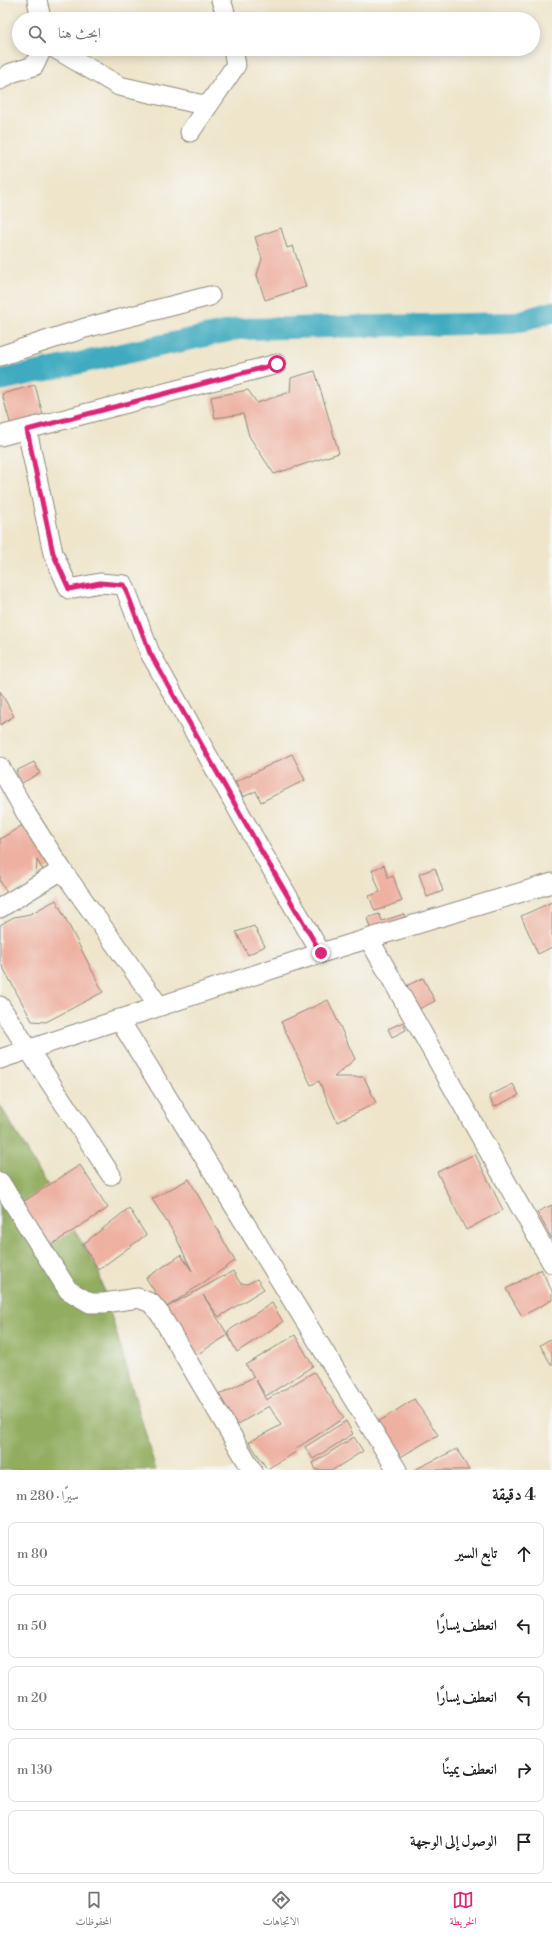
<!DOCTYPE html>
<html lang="ar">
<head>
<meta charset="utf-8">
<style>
	:root { --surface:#fff; --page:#f6f6f6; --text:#202124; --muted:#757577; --line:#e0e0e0; --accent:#db2777 }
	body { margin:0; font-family:"Libre Bodoni",Amiri,serif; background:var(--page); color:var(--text); direction:rtl }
	.stop { position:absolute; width:12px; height:12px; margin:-9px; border:3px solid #db2777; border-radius:50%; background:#fff }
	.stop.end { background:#db2777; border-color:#fff; box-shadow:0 1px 4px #0008 }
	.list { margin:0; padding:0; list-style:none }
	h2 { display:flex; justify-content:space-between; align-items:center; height:52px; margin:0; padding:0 16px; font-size:17px }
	h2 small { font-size:13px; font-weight:400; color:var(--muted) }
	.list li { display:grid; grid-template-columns:26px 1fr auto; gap:12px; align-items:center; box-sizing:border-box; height:64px; margin:0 8px 8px; padding:0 8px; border:1px solid var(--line); border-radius:8px }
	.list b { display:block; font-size:15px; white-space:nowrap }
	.list em { font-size:13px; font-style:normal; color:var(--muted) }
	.icon { flex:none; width:22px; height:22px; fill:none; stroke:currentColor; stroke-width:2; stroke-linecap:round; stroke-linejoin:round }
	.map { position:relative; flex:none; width:552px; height:1470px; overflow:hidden; direction:ltr }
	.search { position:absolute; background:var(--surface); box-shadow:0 2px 10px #0003; left:12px; right:12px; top:12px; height:44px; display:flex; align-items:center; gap:10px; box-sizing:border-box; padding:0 14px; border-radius:22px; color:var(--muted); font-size:15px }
	.sheet { height:412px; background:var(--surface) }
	nav { display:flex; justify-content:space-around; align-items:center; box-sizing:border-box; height:56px; border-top:1px solid var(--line); background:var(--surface); font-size:11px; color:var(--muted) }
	nav a { display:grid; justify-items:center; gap:2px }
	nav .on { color:var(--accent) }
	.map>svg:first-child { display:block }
</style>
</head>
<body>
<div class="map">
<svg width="552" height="1470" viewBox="0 0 552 1470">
	<rect width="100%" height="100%" fill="#f6f6f2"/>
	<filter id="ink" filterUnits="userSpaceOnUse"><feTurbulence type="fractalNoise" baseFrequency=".025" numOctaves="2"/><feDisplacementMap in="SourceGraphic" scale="8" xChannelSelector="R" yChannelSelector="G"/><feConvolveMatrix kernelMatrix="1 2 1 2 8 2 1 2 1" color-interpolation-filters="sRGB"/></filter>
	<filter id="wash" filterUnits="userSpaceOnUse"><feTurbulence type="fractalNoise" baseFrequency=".012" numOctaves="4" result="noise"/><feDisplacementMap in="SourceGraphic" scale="16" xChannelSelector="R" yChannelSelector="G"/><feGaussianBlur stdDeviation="0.9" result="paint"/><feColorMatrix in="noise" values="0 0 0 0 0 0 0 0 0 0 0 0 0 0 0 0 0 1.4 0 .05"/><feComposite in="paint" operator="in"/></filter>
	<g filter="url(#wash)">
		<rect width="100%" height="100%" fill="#eee5cb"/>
		<!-- forest -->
		<polygon fill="#92ad60" stroke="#5e6c46" points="0,1105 98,1270 156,1470 0,1470"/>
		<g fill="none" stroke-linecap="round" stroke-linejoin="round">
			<!-- canal -->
			<polyline stroke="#41abc0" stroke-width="22" points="0,380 238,329 513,323 552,312"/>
		</g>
		<g id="blocks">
			<!-- building -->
			<g fill="#eeb1a1">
				<polygon points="281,228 287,248 293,246 306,287 265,300 257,275 262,259 255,237"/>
				<polygon points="315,371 339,453 274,474 249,436 243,414 215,418 211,397 248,390 257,403 290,392 291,378"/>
				<polygon points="35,385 43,415 12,429 2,394"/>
				<polygon points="0,691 14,716 0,725"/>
				<polygon points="292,754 305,780 261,802 256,791 243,797 235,782"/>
				<polygon points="34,762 40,773 22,783 16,771"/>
				<polygon points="26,823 52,865 43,870 37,860 36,875 7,893 0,881 0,839"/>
				<polygon points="384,865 388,878 393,876 402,901 375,911 369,896 380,892 372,870"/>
				<polygon points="435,868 443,891 427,897 419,874"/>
				<polygon points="56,900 103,992 46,1022 32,1021 0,962 0,925 14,917 30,914"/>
				<polygon points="552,902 552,947 538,954 521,916"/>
				<polygon points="379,914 382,921 404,914 410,932 375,945 367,918"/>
				<polygon points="254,926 265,946 248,955 236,932"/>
				<polygon points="423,978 435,1001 415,1011 404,987"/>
				<polygon points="328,1000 355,1059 334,1077 364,1077 376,1103 337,1122 319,1081 311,1085 281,1022"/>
				<polygon points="403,1022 406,1030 392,1037 388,1029"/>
				<polygon points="513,1084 519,1095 494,1107 489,1096"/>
				<polygon points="475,1154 503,1210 466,1230 437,1172"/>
				<polygon points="80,1165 108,1208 51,1245 21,1203"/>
				<polygon points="189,1179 235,1261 167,1307 233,1271 240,1283 247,1284 257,1279 264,1289 219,1317 203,1295 228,1335 228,1331 272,1303 283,1322 237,1352 228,1335 193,1357 165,1308 146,1278 181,1255 192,1271 174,1233 152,1199"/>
				<polygon points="552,1205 552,1239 537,1212"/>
				<polygon points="129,1208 146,1235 98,1270 83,1244"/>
				<polygon points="541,1269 552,1291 552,1300 522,1316 506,1289"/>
				<polygon points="295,1335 313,1366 266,1396 256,1380 266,1400 314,1372 344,1418 295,1449 296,1452 267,1469 249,1442 281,1425 269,1406 230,1429 214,1397 254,1377 246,1365"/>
				<polygon points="552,1338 552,1366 540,1345"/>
				<polygon points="414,1399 438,1435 397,1459 375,1424"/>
				<polygon points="346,1421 353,1434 313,1459 305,1447"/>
				<polygon points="354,1437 363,1451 333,1470 316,1470 313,1463"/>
				<polygon points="457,1449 469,1470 414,1470"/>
			</g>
		</g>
	</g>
	<g filter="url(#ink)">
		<use href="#blocks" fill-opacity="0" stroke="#8c887b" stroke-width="1"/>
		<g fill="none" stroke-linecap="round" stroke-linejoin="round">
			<defs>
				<g id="street">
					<polyline points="37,0 41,19"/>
					<polyline points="221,0 227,19"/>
					<polyline points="56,49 119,86 208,106"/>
					<polyline points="0,80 11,73 34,66 42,49"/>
					<polyline points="190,132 236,65 233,49"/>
					<polyline points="0,356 85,328 210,296"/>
					<polyline points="27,430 53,553 69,589 100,583 124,585 150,653 259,847 321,953"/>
					<polyline points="0,436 277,364"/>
					<polyline points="0,767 27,815 62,870 159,1006"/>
					<polyline points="0,908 62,870"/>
					<polyline points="369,939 552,1263"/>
					<polyline points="0,1006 111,1175"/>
					<polyline points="119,1019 397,1470"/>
					<polyline points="0,1059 321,953 552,883"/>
					<polyline points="0,1182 68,1290 90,1303 104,1303 138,1298 151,1303 160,1314 252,1470"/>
				</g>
			</defs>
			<!-- street casing -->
			<use href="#street" stroke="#8c887b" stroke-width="21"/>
			<!-- street -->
			<use href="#street" stroke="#fff" stroke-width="19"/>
		</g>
	</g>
	<g fill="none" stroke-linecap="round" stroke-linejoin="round" filter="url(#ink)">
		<!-- route -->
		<polyline stroke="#db2777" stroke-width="5" points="277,364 27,430 53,553 69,589 100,583 124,585 150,653 259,847 321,953"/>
	</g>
</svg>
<div class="stop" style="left:277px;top:364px"></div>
<div class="stop end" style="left:321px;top:953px"></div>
<div class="search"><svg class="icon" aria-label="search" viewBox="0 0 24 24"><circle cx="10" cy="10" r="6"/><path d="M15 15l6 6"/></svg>ابحث هنا</div>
</div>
<section class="sheet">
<h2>4 دقيقة<small>سيرًا · 280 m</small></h2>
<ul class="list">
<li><svg class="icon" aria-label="ahead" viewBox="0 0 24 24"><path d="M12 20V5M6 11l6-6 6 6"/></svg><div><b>تابع السير</b></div><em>80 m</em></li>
<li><svg class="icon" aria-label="left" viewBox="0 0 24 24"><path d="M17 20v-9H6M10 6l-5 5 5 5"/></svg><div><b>انعطف يسارًا</b></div><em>50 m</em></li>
<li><svg class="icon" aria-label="left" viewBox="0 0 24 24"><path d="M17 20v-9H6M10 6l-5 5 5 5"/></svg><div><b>انعطف يسارًا</b></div><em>20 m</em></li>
<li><svg class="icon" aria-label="right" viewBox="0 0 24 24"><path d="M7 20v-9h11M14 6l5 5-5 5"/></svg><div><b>انعطف يمينًا</b></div><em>130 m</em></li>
<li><svg class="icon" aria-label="arrive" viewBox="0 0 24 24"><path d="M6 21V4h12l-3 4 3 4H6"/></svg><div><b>الوصول إلى الوجهة</b></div></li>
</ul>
</section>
<nav>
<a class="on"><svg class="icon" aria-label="map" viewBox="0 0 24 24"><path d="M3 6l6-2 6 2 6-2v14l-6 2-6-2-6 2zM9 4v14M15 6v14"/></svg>الخريطة</a>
<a><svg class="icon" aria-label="directions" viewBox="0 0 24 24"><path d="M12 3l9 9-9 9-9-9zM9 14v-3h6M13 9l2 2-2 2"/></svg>الاتجاهات</a>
<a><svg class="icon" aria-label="saved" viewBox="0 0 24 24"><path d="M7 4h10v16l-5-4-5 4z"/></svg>المحفوظات</a>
</nav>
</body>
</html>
